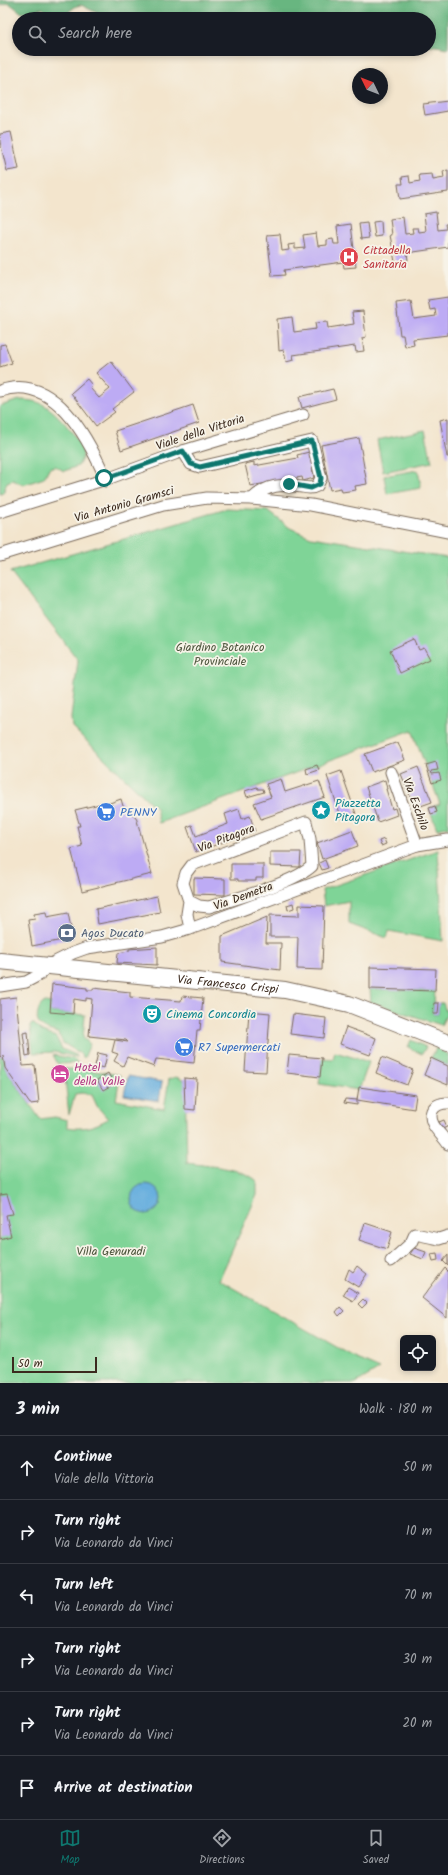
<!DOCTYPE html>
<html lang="en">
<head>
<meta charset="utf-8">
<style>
	:root { --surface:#171b24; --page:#20242c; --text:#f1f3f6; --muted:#9ea1a6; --line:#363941; --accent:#0f766e }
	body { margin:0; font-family:Kalam,sans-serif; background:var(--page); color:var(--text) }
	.controls { position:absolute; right:12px; bottom:12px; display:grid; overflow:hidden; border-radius:6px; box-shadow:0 2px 6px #0003 }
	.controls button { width:36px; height:36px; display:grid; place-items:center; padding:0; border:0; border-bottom:1px solid var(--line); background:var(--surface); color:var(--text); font:20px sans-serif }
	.compass { position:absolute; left:352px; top:68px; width:36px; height:36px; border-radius:50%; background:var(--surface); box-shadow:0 2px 6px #0003; rotate:313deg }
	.scale { position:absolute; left:12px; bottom:10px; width:85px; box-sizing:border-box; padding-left:4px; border:2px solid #3b2a1e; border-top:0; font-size:11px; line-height:14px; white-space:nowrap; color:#3b2a1e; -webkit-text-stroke:3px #f7f3e8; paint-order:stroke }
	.stop { position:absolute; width:12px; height:12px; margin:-9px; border:3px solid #0f766e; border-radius:50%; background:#fff }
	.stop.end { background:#0f766e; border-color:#fff; box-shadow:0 1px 4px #0008 }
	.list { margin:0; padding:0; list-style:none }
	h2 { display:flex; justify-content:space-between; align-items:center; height:52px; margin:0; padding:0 16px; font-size:17px }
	h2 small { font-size:13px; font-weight:400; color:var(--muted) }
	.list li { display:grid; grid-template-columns:26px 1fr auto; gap:12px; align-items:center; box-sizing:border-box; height:64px; padding:0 16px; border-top:1px solid var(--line) }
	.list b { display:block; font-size:15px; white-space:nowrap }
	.list p { margin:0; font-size:13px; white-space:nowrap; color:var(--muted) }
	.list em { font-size:13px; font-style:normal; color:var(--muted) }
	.icon { flex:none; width:22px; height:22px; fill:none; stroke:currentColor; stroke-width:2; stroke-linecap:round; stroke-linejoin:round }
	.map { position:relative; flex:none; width:448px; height:1383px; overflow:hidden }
	.search { position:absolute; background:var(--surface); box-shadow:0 2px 6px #0003; left:12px; right:12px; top:12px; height:44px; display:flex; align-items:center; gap:10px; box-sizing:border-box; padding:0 14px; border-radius:22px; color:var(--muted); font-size:15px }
	.sheet { height:436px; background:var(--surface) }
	nav { display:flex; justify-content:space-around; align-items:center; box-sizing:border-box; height:56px; border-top:1px solid var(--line); background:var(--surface); font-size:11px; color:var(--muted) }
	nav a { display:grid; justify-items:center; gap:2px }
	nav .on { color:var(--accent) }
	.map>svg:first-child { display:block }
</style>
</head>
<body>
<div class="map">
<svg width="448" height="1383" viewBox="0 0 448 1383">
	<rect width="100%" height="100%" fill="#f7f3e8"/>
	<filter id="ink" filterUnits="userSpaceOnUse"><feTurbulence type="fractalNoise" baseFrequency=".025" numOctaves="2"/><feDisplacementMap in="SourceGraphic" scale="8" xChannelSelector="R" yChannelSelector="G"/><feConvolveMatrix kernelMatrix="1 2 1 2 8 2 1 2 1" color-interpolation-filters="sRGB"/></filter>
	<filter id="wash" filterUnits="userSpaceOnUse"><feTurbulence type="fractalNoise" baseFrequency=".012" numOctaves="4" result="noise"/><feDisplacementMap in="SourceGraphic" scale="16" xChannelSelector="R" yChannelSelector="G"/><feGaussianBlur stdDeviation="0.9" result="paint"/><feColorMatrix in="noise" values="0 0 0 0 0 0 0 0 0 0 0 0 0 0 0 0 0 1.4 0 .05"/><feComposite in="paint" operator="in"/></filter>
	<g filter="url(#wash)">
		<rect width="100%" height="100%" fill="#f3e5cd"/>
		<!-- green -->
		<g fill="#7fd497" stroke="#5d7f5a">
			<path d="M20,400C28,400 37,401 44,405C57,412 82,441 83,454C83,458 80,462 78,466L64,471L55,466L49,468L44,478L23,485L13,480L7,482L3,493L0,494V406Z"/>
			<polygon points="425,430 432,462 383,472 377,440"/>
			<polygon points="418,470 421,488 387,494 384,476"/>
			<polygon points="227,509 268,511 290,528 311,537 448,558 448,827 437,829 429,808 440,804 412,730 159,823 156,808 72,727 71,718 78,660 10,572"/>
			<polygon points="438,850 443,941 389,931 387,938 349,924 349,901 324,906 322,890"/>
			<polygon points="370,989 435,991 433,1014 438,1014 439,1003 443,1003 447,1014 441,1025 371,1002"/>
			<path d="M45,1002L51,1003L50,1012L85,1015L83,1038L90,1044L84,1058L78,1052L63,1043L58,1033C47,1030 34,1026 38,1013C39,1008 40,1005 45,1002Z"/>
			<polygon points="32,1024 34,1024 42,1032 56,1037 62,1049 76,1055 77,1057 54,1052 33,1053 30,1026"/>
			<polygon points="411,1040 426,1047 422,1054 408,1047"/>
			<polygon points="436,1048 448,1054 448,1066 431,1058"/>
			<polygon points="335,1052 369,1062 359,1090 319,1084 322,1058 333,1059"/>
			<polygon points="53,1055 74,1059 78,1063 58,1064"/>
			<path d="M3,1056L5,1068L40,1119L55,1117L67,1120V1127C82,1130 94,1127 108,1119L97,1106L92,1095L82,1093L75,1094L69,1115L64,1069H82L120,1075L116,1100L164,1109L169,1079L176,1077L185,1081L187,1163C206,1166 242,1167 257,1181V1195L219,1280L361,1361L379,1369L356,1383H0V1057Z"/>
		</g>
		<!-- forest -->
		<path fill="#67b680" stroke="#51704f" d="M0,0H448V48L429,45V19H240L224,12L211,19H128L117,14L105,17L81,5C71,6 67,18 56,18L42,8L22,13L9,3L0,6Z"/>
		<!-- water -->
		<g fill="#67afde" stroke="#516c7e">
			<polygon points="128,1076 162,1082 159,1101 124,1095"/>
			<circle cx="146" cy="1199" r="15"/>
		</g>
		<g id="blocks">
			<!-- building -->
			<g fill="#bdabf4">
				<polygon points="448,101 448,111 425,115 423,104"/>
				<polygon points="11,132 19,169 7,171 0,142 0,134"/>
				<polygon points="448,170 448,192 400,199 398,184 403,184 402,177 409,176 410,183 420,181 419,175 432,174 433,180 444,178 443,171"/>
				<polygon points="436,212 438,230 446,229 445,224 448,224 448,247 407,253 408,260 395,262 390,235 392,235 390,219 403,217 405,234 413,233 412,228 418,228 419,232 426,231 424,214"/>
				<polygon points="381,221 382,236 375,237 373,222"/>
				<polygon points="367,223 369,238 361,239 359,224"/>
				<polygon points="351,224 356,267 344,268 343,262 284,270 285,275 272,276 267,235 280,234 282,251 289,250 288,245 295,244 295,249 305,248 303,235 316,233 318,246 327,245 327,240 333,239 334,244 339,244 337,226"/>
				<polygon points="448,297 448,335 413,339 414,345 405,347 403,335 400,335 396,303 411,301 414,319 436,316 435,309 430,310 428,300"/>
				<polygon points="363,311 366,337 362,338 364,351 356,352 355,346 293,355 294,360 286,362 284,350 279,351 277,319 292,317 294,332 316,329 315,323 327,322 328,328 354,324 352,312"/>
				<polygon points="5,344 12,363 0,367 0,345"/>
				<polygon points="111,361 134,392 112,409 115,412 96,426 71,393 87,379 92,385 90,388 99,398 110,389 96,373"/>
				<polygon points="333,389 336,399 302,408 299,397"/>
				<polygon points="193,405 199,423 121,450 115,431"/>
				<polygon points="448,418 448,457 447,457 440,420"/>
				<polygon points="359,438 367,484 355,486 356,490 342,492 341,488 330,490 321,445"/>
				<polygon points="309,452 314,478 303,481 302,477 250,486 245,464 254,462 254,466 298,458 297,455"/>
				<polygon points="414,639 419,650 424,648 430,659 400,673 390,650"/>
				<polygon points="398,742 405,760 372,772 365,754"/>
				<polygon points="436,762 438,770 431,771 432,774 439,773 441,780 432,783 426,765"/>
				<polygon points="317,765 319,770 307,774 306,769"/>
				<polygon points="418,767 432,802 415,808 401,774"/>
				<polygon points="341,771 356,814 342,819 327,776"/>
				<polygon points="281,779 285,792 319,781 325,797 261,819 254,803 271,797 266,784"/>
				<polygon points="385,780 387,789 386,789 392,809 395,808 397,815 378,822 366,787"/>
				<polygon points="257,787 258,789 263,789 264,792 247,797 245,791"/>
				<polygon points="121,799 123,806 136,817 152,874 82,891 71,849 82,846 77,826 80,826 75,810 104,803 107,804"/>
				<polygon points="435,806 437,812 431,814 429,808"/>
				<polygon points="239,809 242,819 250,816 255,831 196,852 187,827 192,825 196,836 228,824 225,814"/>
				<polygon points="352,830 358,846 322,859 317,843"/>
				<polygon points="384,839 386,844 381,846 379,841"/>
				<polygon points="270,852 301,852 300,867 270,866"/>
				<polygon points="325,860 328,868 322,870 319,863"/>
				<polygon points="231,864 263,864 263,878 256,878 256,881 238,881 238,879 231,879"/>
				<polygon points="194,878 225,879 225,895 194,894"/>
				<polygon points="157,896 160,912 98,924 96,909"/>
				<polygon points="293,903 294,908 288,910 287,905"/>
				<polygon points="299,905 324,906 322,970 297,969 298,937 270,937 270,915 299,916"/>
				<polygon points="46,912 47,917 68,913 73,938 32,946 28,920 35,919 34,914"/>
				<polygon points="267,917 266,943 281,943 280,970 222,962 222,936"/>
				<polygon points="157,947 157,965 117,963 118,953 129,951 129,949"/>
				<polygon points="370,967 436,969 435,991 370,989"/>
				<polygon points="52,984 87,988 87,990 93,990 93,988 130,992 130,997 181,1001 182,996 203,998 200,1030 197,1030 194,1063 156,1059 154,1067 127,1057 123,1066 114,1061 118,1054 112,1052 115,1040 128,1042 126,1040 89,1036 92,999 86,998 86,1001 74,999 73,1014 50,1012"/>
				<polygon points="16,997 23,1066 35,1065 39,1103 30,1104 5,1068 3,1056 0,1057 0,999"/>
				<polygon points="434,1003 439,1003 438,1014 433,1014"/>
				<polygon points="249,1011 270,1013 266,1072 245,1071"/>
				<polygon points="293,1014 326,1018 324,1038 290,1034"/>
				<polygon points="346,1027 376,1038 370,1055 340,1044"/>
				<polygon points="28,1032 30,1055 26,1056 23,1033"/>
				<polygon points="98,1053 107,1055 104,1068 95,1066"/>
				<polygon points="289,1055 322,1058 320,1077 287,1073"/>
				<polygon points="382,1057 413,1070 407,1085 376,1073"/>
				<polygon points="431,1058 448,1066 448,1085 424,1075"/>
				<polygon points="108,1073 114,1084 103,1090 97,1080"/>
				<polygon points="184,1078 197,1079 195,1110 185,1109"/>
				<polygon points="359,1087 416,1095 414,1109 357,1100 357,1105 344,1103 345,1099 357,1100"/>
				<polygon points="444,1120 447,1127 442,1129 439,1122"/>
				<polygon points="7,1194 13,1214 6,1215 11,1236 0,1239 0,1195"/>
				<polygon points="365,1223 392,1232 387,1249 359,1240"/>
				<polygon points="414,1248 426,1252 423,1259 410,1254"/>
				<polygon points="437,1253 438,1260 433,1261 431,1254"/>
				<polygon points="448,1255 448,1266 443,1261"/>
				<polygon points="357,1266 367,1274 358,1287 345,1279 349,1269 353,1272"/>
				<polygon points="445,1268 448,1271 447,1318 422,1298"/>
				<polygon points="348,1287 358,1293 353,1301 343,1295"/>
				<polygon points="363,1299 367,1303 362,1308 358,1304"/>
				<polygon points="340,1307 344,1311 339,1316 336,1312"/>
			</g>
		</g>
	</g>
	<g filter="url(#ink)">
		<use href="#blocks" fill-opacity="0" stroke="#7b6b5b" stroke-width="1"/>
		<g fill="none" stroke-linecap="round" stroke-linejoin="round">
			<defs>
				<g id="street">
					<path d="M0,391C54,372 88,438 105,477L107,479L106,481L103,480"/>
					<path d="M183,451L191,464L200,467L312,441L321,478L317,486C312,489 307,488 302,487C282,484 267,484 252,499"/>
					<polyline points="107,479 183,451 303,415"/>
					<polyline points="0,512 103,480"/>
					<polyline points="0,555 163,505 207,498 252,499 311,505 448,532"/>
					<polyline points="391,772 417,845"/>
					<path d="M189,901L199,906L209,907C234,899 294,883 312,866L310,839L306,822L192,865L186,873L183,883L189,901L187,914L190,929"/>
					<polyline points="0,986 26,982 41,974 45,967 73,953 87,948 162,937 190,929 417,845 448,840"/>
					<path d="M448,1103C441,1103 435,1105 432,1111C427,1124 442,1134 448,1144"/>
					<polyline points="391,1261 411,1243 415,1234 439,1239 448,1236"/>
				</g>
				<g id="secondary">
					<path id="s1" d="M0,961L285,990L349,1004L448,1043"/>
				</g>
			</defs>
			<!-- street casing -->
			<use href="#street" stroke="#7b6b5b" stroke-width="13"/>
			<!-- secondary casing -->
			<use href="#secondary" stroke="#7b6b5b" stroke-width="18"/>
			<!-- street -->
			<use href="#street" stroke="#fff" stroke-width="11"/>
			<!-- secondary -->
			<use href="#secondary" stroke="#fff" stroke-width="16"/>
		</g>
	</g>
	<g fill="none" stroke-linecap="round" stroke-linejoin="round" filter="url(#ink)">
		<!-- route -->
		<polyline stroke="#0f766e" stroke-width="5" points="104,478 107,478 183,451 191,464 200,467 312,441 321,478 320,484 311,488 289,484"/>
	</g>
	<!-- icons -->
	<defs>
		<symbol id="hospital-disc" viewBox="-11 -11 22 22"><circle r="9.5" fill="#e0444e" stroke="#f7f3e8"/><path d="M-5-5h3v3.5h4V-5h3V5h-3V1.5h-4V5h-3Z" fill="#fff"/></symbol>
		<symbol id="sight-disc" viewBox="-11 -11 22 22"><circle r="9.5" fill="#0f9aa8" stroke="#f7f3e8"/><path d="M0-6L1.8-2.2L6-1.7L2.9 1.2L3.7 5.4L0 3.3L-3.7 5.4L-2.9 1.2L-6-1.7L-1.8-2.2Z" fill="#fff"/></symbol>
		<symbol id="supermarket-disc" viewBox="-11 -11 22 22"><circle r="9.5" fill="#3f7fe0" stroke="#f7f3e8"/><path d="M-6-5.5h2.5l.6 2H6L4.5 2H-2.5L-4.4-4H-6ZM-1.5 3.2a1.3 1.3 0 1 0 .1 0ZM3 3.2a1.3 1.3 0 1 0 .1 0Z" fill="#fff"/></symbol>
		<symbol id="bank-disc" viewBox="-11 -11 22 22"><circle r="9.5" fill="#5c6f8a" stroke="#f7f3e8"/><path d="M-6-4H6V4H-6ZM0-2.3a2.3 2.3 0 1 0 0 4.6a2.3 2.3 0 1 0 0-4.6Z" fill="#fff"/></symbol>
		<symbol id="theatre-disc" viewBox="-11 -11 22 22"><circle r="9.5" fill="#0f9aa8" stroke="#f7f3e8"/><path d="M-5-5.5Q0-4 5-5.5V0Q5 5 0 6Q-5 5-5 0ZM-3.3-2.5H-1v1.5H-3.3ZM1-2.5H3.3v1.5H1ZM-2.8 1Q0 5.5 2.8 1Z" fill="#fff"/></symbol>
		<symbol id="hotel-disc" viewBox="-11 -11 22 22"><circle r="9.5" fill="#d1479c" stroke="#f7f3e8"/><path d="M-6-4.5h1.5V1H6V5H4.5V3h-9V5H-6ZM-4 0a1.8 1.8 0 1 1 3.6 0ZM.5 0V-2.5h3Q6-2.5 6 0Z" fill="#fff"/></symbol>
	</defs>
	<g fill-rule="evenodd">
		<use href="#hospital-disc" x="338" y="246" width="22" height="22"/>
		<use href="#sight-disc" x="310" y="799" width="22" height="22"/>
		<use href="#supermarket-disc" x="95" y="801" width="22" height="22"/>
		<use href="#bank-disc" x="56" y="922" width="22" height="22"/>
		<use href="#theatre-disc" x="141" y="1003" width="22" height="22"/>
		<use href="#supermarket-disc" x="173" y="1036" width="22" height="22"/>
		<use href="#hotel-disc" x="49" y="1063" width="22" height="22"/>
	</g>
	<g text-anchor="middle" stroke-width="3.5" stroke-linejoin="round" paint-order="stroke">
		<!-- health labels -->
		<g font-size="12" fill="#be3a42" stroke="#f7f3e8" text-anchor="start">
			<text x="363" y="254">Cittadella<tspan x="363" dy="14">Sanitaria</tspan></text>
		</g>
		<!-- street labels -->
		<g font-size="12" fill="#3b2a1e" stroke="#f7f3e8">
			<text transform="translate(200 432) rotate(-18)" y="4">Viale della Vittoria</text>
			<text transform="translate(124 504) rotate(-16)" y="4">Via Antonio Gramsci</text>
			<text transform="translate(416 804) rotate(70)" y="4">Via Eschilo</text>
			<text transform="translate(226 838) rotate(-21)" y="4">Via Pitagora</text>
			<text transform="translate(243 896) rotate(-20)" y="4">Via Demetra</text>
			<text dy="4" stroke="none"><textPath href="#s1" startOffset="229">Via Francesco Crispi</textPath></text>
		</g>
		<!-- park labels -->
		<g font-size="12" fill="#4c543c" stroke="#f7f3e8">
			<text x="220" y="651">Giardino Botanico<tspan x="220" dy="14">Provinciale</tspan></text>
			<text x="111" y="1255">Villa Genuradi</text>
		</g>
		<!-- culture labels -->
		<g font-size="12" fill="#0d838f" stroke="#f7f3e8" text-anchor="start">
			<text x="335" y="807">Piazzetta<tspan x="335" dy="14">Pitagora</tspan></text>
			<text x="166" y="1018">Cinema Concordia</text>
		</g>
		<!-- shop labels -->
		<g font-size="12" fill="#366cbe" stroke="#f7f3e8" text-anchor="start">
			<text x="120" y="816">PENNY</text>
			<text x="198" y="1051">R7 Supermercati</text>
		</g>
		<!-- service labels -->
		<g font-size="12" fill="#4e5e75" stroke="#f7f3e8" text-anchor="start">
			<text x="81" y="937">Agos Ducato</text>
		</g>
		<!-- hotel labels -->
		<g font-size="12" fill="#b23c85" stroke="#f7f3e8" text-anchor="start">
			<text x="74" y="1071">Hotel<tspan x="74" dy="14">della Valle</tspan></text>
		</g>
	</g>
</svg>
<div class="controls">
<button><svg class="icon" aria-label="locate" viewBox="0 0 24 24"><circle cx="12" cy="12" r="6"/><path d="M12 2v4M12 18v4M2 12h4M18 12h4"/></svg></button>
</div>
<svg class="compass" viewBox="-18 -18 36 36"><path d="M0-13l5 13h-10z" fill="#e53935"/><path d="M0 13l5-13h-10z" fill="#9ea1a6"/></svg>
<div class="scale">50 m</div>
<div class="stop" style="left:104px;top:478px"></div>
<div class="stop end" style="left:289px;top:484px"></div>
<div class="search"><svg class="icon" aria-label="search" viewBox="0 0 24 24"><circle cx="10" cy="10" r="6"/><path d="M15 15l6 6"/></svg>Search here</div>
</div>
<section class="sheet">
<h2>3 min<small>Walk · 180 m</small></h2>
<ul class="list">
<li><svg class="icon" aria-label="ahead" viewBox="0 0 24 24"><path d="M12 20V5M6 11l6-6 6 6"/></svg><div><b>Continue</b><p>Viale della Vittoria</p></div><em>50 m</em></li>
<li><svg class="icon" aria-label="right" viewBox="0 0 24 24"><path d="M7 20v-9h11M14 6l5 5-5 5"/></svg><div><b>Turn right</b><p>Via Leonardo da Vinci</p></div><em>10 m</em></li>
<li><svg class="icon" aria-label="left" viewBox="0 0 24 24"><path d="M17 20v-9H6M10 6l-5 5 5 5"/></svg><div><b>Turn left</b><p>Via Leonardo da Vinci</p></div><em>70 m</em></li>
<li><svg class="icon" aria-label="right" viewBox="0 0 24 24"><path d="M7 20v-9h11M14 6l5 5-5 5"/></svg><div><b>Turn right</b><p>Via Leonardo da Vinci</p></div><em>30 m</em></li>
<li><svg class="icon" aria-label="right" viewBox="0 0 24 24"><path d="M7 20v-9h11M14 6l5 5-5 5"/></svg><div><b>Turn right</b><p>Via Leonardo da Vinci</p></div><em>20 m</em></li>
<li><svg class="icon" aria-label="arrive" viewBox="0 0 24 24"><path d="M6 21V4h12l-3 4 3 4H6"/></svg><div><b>Arrive at destination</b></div></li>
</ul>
</section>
<nav>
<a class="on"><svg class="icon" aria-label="map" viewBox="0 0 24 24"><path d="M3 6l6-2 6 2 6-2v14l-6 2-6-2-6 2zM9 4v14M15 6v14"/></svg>Map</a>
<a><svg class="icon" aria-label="directions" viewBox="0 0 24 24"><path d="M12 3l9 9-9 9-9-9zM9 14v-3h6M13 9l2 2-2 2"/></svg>Directions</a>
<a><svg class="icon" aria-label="saved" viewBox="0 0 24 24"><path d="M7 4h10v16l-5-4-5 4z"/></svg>Saved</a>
</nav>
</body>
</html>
